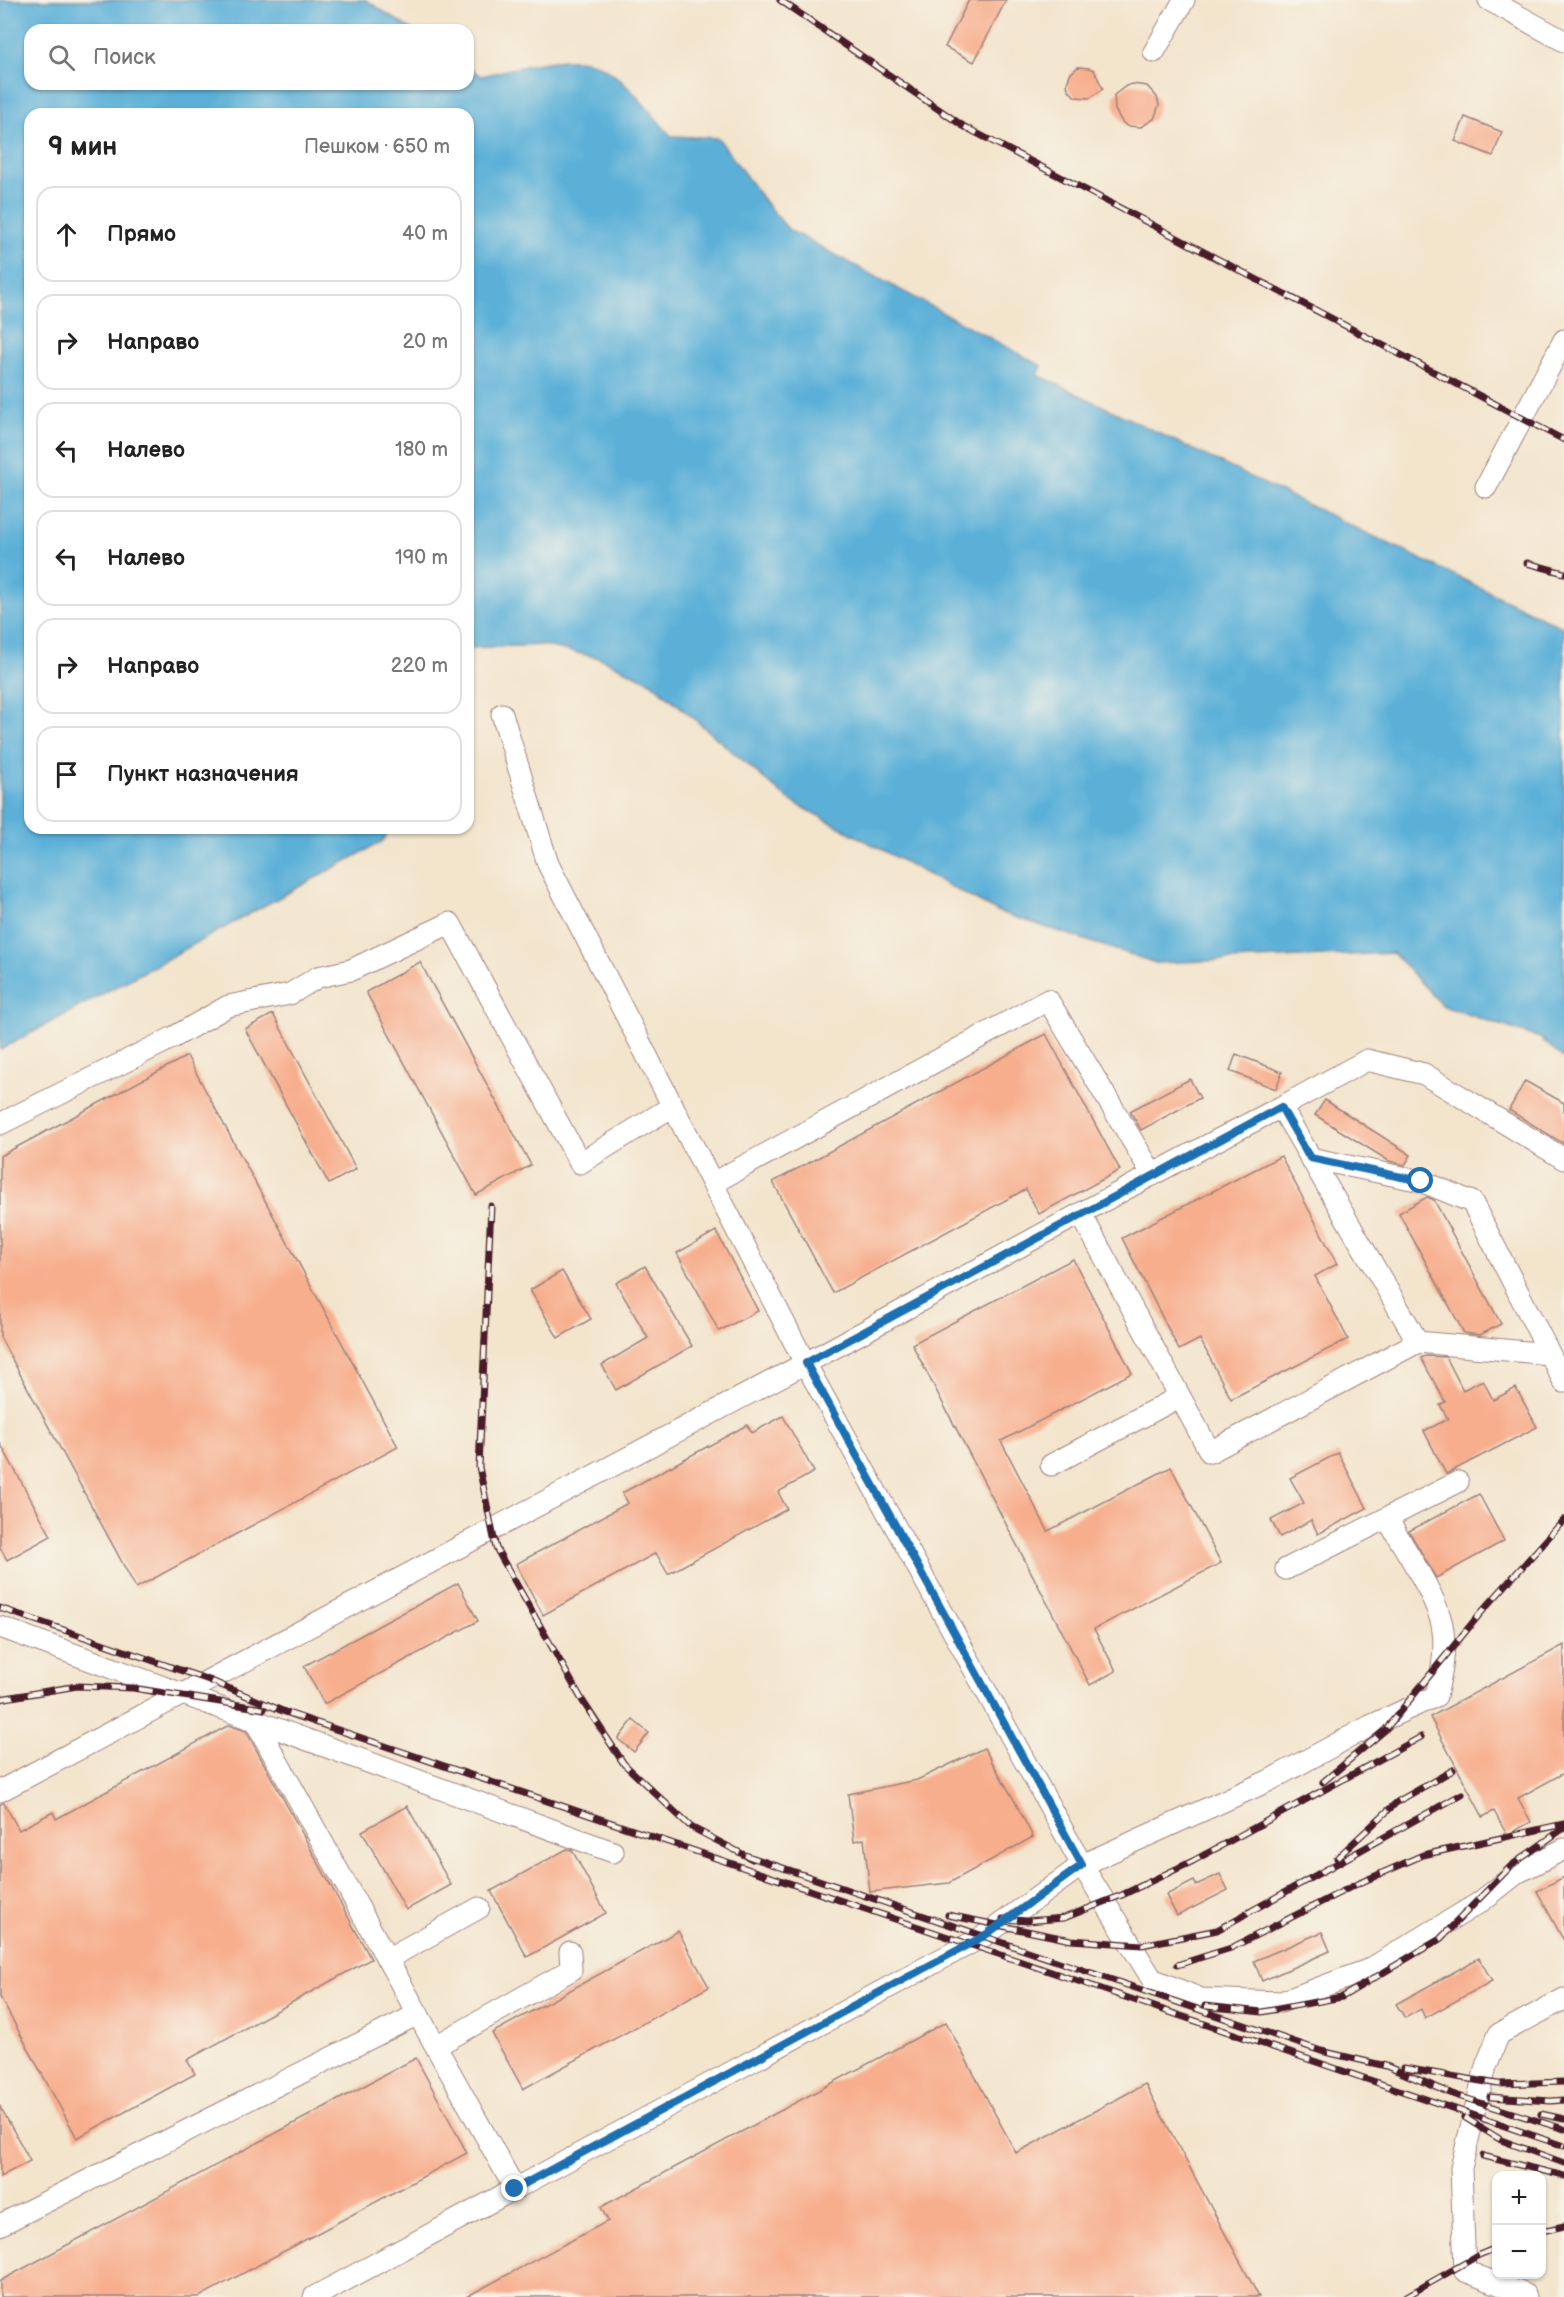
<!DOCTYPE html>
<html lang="ru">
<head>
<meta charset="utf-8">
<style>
	:root { --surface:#fff; --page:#f2f2f2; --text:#222; --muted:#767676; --line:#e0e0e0 }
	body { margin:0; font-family:"Balsamiq Sans",sans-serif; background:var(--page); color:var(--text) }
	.controls { position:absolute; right:18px; bottom:18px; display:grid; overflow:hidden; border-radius:12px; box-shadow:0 2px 4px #0004 }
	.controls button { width:54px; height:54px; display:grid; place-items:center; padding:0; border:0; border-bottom:2px solid var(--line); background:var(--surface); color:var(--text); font:30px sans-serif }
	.stop { position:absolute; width:18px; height:18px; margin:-14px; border:4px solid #1f6fb2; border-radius:50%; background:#fff }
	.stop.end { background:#1f6fb2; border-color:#fff; box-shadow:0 2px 6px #0008 }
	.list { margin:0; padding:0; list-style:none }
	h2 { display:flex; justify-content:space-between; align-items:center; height:78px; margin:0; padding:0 24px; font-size:26px }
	h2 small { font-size:20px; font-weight:400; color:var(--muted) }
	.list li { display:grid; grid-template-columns:39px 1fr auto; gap:18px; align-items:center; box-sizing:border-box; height:96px; margin:0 12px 12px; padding:0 12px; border:2px solid var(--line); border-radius:18px }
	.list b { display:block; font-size:22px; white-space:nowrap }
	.list em { font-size:20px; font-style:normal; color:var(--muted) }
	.icon { flex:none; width:33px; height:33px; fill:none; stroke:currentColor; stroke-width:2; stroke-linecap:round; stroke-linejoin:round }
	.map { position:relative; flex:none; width:1564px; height:2297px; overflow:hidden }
	.search { position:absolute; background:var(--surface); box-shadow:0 2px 4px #0004; left:24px; top:24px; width:450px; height:66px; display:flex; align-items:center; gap:15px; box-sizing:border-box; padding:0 21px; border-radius:18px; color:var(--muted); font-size:22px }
	.panel { position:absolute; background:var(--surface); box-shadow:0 2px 4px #0004; left:24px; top:108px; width:450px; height:726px; border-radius:18px }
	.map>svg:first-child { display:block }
</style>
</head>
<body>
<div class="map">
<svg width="1564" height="2297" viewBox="0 0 1564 2297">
	<rect width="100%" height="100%" fill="#f7f3e8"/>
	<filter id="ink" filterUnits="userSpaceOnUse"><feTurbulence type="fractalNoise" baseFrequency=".0167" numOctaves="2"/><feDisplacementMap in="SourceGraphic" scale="12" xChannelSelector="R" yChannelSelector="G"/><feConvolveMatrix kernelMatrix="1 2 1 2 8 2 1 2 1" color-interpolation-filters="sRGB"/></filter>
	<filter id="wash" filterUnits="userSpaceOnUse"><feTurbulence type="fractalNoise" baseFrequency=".008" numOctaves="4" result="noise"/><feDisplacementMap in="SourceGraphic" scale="24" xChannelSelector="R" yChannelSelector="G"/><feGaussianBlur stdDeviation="1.35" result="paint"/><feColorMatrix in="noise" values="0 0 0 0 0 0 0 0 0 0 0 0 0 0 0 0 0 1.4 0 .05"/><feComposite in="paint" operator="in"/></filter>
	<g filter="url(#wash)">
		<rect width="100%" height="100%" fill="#f3e4cc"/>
		<!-- water -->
		<path fill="#5cb0d8" stroke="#536882" stroke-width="1.5" d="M0,0H366L412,30H30V84H468V67L481,76C510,70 572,51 598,65C628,80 649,112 671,136L718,138L768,206L789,230L1042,366L1038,375L1564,628V1059L1540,1038L1443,1006L1393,953L1156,963L996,911L789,800L651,682L600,658L542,645L468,648V114H30V828H390L383,841L0,1050Z"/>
		<g id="blocks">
			<!-- building -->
			<g fill="#f7ae8d">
				<polygon points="969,0 1006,0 974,62 945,47"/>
				<polygon points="1078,67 1089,68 1094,70 1103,89 1090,98 1075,97 1068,89 1067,84 1070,74"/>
				<polygon points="1132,84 1147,86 1157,97 1159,105 1154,119 1141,127 1127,126 1122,122 1115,110 1114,95 1126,86"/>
				<polygon points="1465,117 1502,132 1493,156 1455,141"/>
				<polygon points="420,962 531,1165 476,1195 366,992"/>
				<polygon points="273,1014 356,1169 329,1184 245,1029"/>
				<polygon points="1046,1034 1120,1170 1039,1214 1026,1189 833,1293 773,1182"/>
				<polygon points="1236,1054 1282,1072 1276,1089 1230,1071"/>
				<polygon points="187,1056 398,1447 136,1588 0,1337 0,1156"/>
				<polygon points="1190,1079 1200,1098 1141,1130 1130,1111"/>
				<polygon points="1525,1081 1564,1103 1564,1144 1509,1110"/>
				<polygon points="1325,1100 1411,1155 1405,1165 1389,1161 1315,1115"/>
				<polygon points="1281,1156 1337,1264 1315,1276 1348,1339 1231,1399 1200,1339 1179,1350 1122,1238"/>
				<polygon points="1427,1197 1434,1200 1501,1324 1480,1335 1464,1333 1399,1213"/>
				<polygon points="716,1231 758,1311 719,1331 677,1253"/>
				<polygon points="1073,1259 1132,1373 1001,1441 1048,1531 1171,1467 1221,1563 1094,1629 1116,1671 1090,1685 912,1344"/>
				<polygon points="645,1266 692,1346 616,1390 602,1365 648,1338 616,1283"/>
				<polygon points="562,1271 591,1319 558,1338 530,1290"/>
				<polygon points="1426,1356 1446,1357 1463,1390 1483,1380 1493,1400 1516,1388 1537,1427 1446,1474 1424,1431 1448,1419 1440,1405 1445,1402 1421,1358"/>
				<polygon points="783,1416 814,1472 778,1492 787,1509 668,1574 656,1553 543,1615 516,1564 628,1503 622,1493 747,1425 752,1433"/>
				<polygon points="0,1443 51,1536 7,1560 0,1547"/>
				<polygon points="1338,1453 1367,1508 1318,1534 1311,1520 1280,1537 1271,1520 1304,1503 1290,1478"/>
				<polygon points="1479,1494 1504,1541 1436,1578 1409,1531"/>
				<polygon points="458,1583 478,1621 324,1704 304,1666"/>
				<polygon points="1564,1645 1564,1773 1518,1798 1531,1822 1507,1835 1494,1811 1483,1817 1430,1717"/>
				<polygon points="633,1720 649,1733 634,1752 618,1739"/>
				<polygon points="229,1725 246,1731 371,1959 187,2060 195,2074 77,2138 0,1997 0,1804 4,1803 19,1830 53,1812 56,1819"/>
				<polygon points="984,1748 1013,1798 1033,1837 949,1883 870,1892 864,1839 854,1841 848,1794 917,1780"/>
				<polygon points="407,1806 451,1885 406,1910 362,1831"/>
				<polygon points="567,1849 572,1850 606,1913 527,1957 491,1891"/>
				<polygon points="1220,1874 1228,1890 1177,1916 1166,1895 1194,1881 1196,1885"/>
				<polygon points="1564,1877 1564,1941 1537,1891"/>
				<polygon points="678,1931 709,1987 523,2089 492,2033"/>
				<polygon points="1322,1932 1330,1951 1262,1981 1254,1961"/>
				<polygon points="1479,1958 1492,1981 1425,2018 1421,2009 1405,2018 1396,2004"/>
				<polygon points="946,2022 1016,2153 1145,2084 1259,2297 466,2297 608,2221 601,2207"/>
				<polygon points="416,2058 467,2153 199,2297 0,2297 0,2281"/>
				<polygon points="0,2106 30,2161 0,2177"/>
			</g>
		</g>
	</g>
	<g filter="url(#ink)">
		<use href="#blocks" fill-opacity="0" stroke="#9e827c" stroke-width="1.5"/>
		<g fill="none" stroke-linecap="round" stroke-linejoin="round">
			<defs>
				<g id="minor">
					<polyline points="1489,0 1564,41"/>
					<polyline points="1154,52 1184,0"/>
					<polyline points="1486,487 1564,340"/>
					<polyline points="502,714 548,864 805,1363 1082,1865 1152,1979 1201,1999 1281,2002 1370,1969 1479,1903 1517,1873 1564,1849"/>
					<polyline points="1281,1107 1367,1060 1424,1074 1564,1159"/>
					<polyline points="0,1124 174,1037 228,1006 290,994 318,977 351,970 450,923 580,1163 673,1106"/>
					<polyline points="1310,1158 1421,1181 1472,1202 1564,1382"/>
					<polyline points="713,1183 1048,1000 1153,1175"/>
					<polyline points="1418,1342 1549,1354"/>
					<polyline points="1051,1465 1179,1397"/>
					<polyline points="1286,1569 1458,1482"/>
					<polyline points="0,1627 613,1852"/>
					<polyline points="255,1721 515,2189"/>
					<path d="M0,1791C268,1648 537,1506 806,1363C964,1278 1121,1189 1281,1107L1418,1342L1210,1452L1081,1214"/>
					<polyline points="387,1959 479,1908"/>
					<polyline points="436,2046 571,1970 570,1952"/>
					<polyline points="0,2225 418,2014"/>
					<path d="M314,2297L984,1936L1082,1865L1268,1781L1370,1726L1436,1696C1441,1674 1446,1653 1443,1631C1440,1600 1403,1547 1387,1518"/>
					<polyline points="1525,2297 1524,2294 1465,2271 1461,2168 1486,2066 1499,2034 1564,1999"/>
				</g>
			</defs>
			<!-- minor casing -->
			<use href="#minor" stroke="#9e827c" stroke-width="23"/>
			<!-- minor -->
			<use href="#minor" stroke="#fff" stroke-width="21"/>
			<defs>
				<g id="rail">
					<polyline points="780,0 963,126 1564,440"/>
					<polyline points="1527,563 1564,573"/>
					<polyline points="491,1206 479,1467 496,1548 582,1700 624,1764 691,1827 752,1859"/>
					<polyline points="0,1608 209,1680 285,1712 1564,2146"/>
					<polyline points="0,1699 77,1686 133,1688 264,1709"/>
					<polyline points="1323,1782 1385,1730 1479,1615 1564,1520"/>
					<polyline points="745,1855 1321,2051 1386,2066 1455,2095 1564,2129"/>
					<polyline points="1337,1858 1397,1802 1453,1770"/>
					<polyline points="948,1915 1071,1940 1142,1945 1217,1930 1462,1794"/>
					<polyline points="1003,1919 1027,1921 1064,1918 1122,1895 1193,1861 1421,1737"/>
					<polyline points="1177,1965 1231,1948 1355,1885 1423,1855 1564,1824"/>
					<polyline points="1205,2006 1262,2012 1342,1997 1440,1939 1512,1865 1564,1828"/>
					<polyline points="1404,2068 1498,2084 1564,2082"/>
					<polyline points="1490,2097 1551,2101 1564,2100"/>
					<polyline points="1541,2114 1564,2119"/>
					<polyline points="1464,2117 1501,2140 1564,2163"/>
					<polyline points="1483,2156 1564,2176"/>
					<polyline points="1542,2231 1564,2226"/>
					<polyline points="1405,2297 1479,2255 1496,2248"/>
				</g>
			</defs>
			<!-- rail casing -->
			<use href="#rail" stroke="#4a1f2b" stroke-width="7"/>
			<!-- rail -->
			<use href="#rail" stroke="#f7f3e8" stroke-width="4.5" stroke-dasharray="14" stroke-linecap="butt"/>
		</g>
	</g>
	<g fill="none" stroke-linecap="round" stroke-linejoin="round" filter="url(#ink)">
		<!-- route -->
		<polyline stroke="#1f6fb2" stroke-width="8" points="515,2189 984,1936 1082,1865 806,1363 1281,1107 1310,1158 1421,1181"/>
	</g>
</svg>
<div class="controls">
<button>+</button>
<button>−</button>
</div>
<div class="stop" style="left:1421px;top:1181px"></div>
<div class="stop end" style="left:515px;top:2189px"></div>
<div class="search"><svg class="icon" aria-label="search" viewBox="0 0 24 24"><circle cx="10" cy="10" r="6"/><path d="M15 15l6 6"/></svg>Поиск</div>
<section class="panel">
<h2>9 мин<small>Пешком · 650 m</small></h2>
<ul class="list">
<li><svg class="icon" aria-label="ahead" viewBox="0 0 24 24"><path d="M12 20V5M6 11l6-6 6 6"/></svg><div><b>Прямо</b></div><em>40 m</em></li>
<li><svg class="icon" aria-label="right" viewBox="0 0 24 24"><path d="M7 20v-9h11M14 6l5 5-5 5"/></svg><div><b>Направо</b></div><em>20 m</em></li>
<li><svg class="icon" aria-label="left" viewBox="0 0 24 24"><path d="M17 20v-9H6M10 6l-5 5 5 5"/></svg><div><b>Налево</b></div><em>180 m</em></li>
<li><svg class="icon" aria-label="left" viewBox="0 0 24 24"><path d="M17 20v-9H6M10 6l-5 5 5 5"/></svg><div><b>Налево</b></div><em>190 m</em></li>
<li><svg class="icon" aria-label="right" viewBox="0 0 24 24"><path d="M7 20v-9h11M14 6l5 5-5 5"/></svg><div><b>Направо</b></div><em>220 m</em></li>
<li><svg class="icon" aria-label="arrive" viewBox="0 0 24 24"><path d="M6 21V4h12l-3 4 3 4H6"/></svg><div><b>Пункт назначения</b></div></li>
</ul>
</section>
</div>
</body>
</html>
